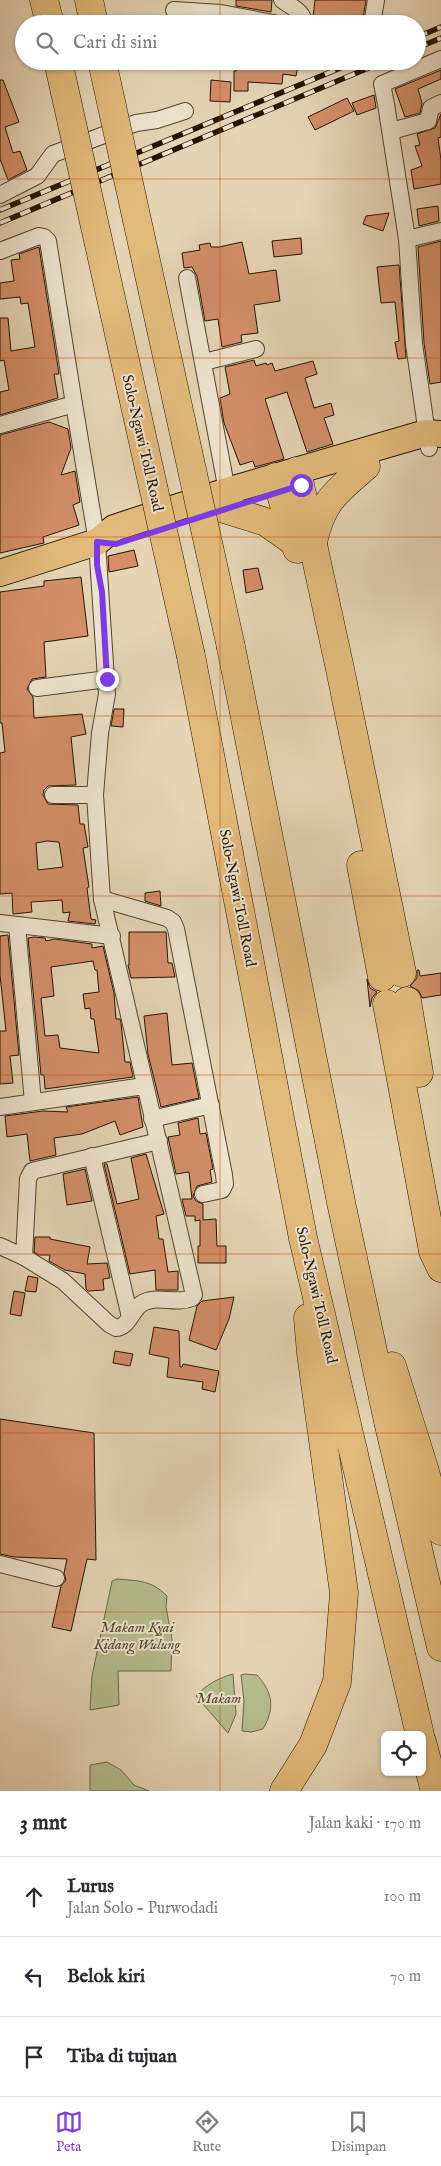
<!DOCTYPE html>
<html lang="id">
<head>
<meta charset="utf-8">
<style>
	:root { --surface:#fff; --page:#f2f2f3; --text:#2b2b33; --muted:#7c7c81; --line:#e1e1e2; --accent:#7c3aed }
	body { margin:0; font-family:"IM FELL English",serif; background:var(--page); color:var(--text) }
	.controls { position:absolute; right:15px; bottom:15px; display:grid; overflow:hidden; border-radius:8px; box-shadow:0 1px 4px #0004 }
	.controls button { width:45px; height:45px; display:grid; place-items:center; padding:0; border:0; border-bottom:1px solid var(--line); background:var(--surface); color:var(--text); font:25px sans-serif }
	.stop { position:absolute; width:15px; height:15px; margin:-11px; border:4px solid #7c3aed; border-radius:50%; background:#fff }
	.stop.end { background:#7c3aed; border-color:#fff; box-shadow:0 1px 5px #0008 }
	.list { margin:0; padding:0; list-style:none }
	h2 { display:flex; justify-content:space-between; align-items:center; height:65px; margin:0; padding:0 20px; font-size:21px }
	h2 small { font-size:16px; font-weight:400; color:var(--muted) }
	.list li { display:grid; grid-template-columns:32px 1fr auto; gap:15px; align-items:center; box-sizing:border-box; height:80px; padding:0 20px; border-top:1px solid var(--line) }
	.list b { display:block; font-size:19px; white-space:nowrap }
	.list p { margin:0; font-size:16px; white-space:nowrap; color:var(--muted) }
	.list em { font-size:16px; font-style:normal; color:var(--muted) }
	.icon { flex:none; width:28px; height:28px; fill:none; stroke:currentColor; stroke-width:2; stroke-linecap:round; stroke-linejoin:round }
	.map { position:relative; flex:none; width:441px; height:1791px; overflow:hidden }
	.search { position:absolute; background:var(--surface); box-shadow:0 1px 4px #0004; left:15px; right:15px; top:15px; height:55px; display:flex; align-items:center; gap:12px; box-sizing:border-box; padding:0 18px; border-radius:28px; color:var(--muted); font-size:19px }
	.sheet { height:305px; background:var(--surface) }
	nav { display:flex; justify-content:space-around; align-items:center; box-sizing:border-box; height:70px; border-top:1px solid var(--line); background:var(--surface); font-size:14px; color:var(--muted) }
	nav a { display:grid; justify-items:center; gap:2px }
	nav .on { color:var(--accent) }
	.map>svg:first-child { display:block }
</style>
</head>
<body>
<div class="map">
<svg width="441" height="1791" viewBox="0 0 441 1791">
	<rect width="100%" height="100%" fill="#e5d5b5"/>
	<filter id="stains"><feTurbulence type="fractalNoise" baseFrequency=".004" numOctaves="4"/><feColorMatrix values="0 0 0 0 .2 0 0 0 0 .09 0 0 0 0 .02 0 0 0 .5 -.17"/></filter>
	<radialGradient id="worn" r=".72"><stop offset=".6" stop-color="#630" stop-opacity="0"/><stop offset="1" stop-color="#630" stop-opacity=".3"/></radialGradient>
	<!-- green -->
	<g fill="#b5bd8d" stroke="#6c6846">
		<path d="M117,1579C139,1581 151,1580 167,1596L166,1607L172,1639L171,1671H118L119,1705L90,1710L92,1676L112,1581Z"/>
		<path d="M233,1674L236,1714L228,1733L196,1696C206,1685 218,1678 233,1674Z"/>
		<path d="M245,1674L257,1675C273,1692 275,1709 263,1729L251,1732L242,1731L244,1701L241,1675Z"/>
		<polygon points="107,1762 121,1770 134,1785 149,1791 90,1791 90,1765"/>
	</g>
	<!-- building -->
	<g fill="#d48f6a" stroke="#241400" fill-rule="evenodd">
		<polygon points="236,0 272,0 271,12 236,6"/>
		<polygon points="315,0 366,0 362,24 335,24 335,21 313,17"/>
		<polygon points="237,61 299,61 296,76 283,74 282,84 248,82 248,91 234,91 234,71 236,71"/>
		<polygon points="441,70 441,79 418,89 422,103 420,113 405,117 395,89"/>
		<polygon points="0,80 3,80 19,122 5,127 13,153 20,151 27,170 8,180 0,159"/>
		<polygon points="211,80 231,82 230,102 210,101"/>
		<polygon points="374,95 376,108 357,115 352,103"/>
		<polygon points="347,98 354,111 315,130 308,117"/>
		<polygon points="441,114 441,137 438,138 441,160 441,184 414,189 411,170 422,166 415,146 420,145 417,134 435,128"/>
		<polygon points="438,206 439,221 419,226 417,209"/>
		<polygon points="389,213 383,231 363,224 366,216"/>
		<polygon points="301,238 302,254 274,257 272,241"/>
		<polygon points="441,241 441,382 430,384 424,343 418,247"/>
		<polygon points="242,242 249,274 276,270 280,301 254,305 258,333 241,335 242,342 222,347 218,319 205,321 197,276 192,267 184,268 182,253 200,250 199,245 210,243 211,247 219,247"/>
		<polygon points="39,247 59,374 54,374 58,398 0,415 0,392 9,390 4,360 0,361 0,318 8,318 11,351 35,347 28,303 21,304 20,297 0,299 0,283 14,281 11,260 20,259 19,254"/>
		<polygon points="399,265 406,358 398,359 395,342 399,341 395,302 381,303 377,267"/>
		<polygon points="254,360 256,366 266,363 267,365 272,363 275,371 313,361 317,374 305,378 314,408 331,403 334,415 324,418 333,444 307,452 287,392 265,399 284,459 255,467 253,461 240,465 224,423 220,398 230,394 225,367"/>
		<polygon points="49,422 68,429 71,448 61,475 75,471 80,502 73,505 79,525 43,537 44,543 0,553 0,435"/>
		<polygon points="134,550 138,566 109,572 108,556"/>
		<polygon points="258,568 263,589 246,593 243,570"/>
		<path d="M81,577L88,636L44,642L46,677L32,679L27,689L33,697L34,718L82,714L86,734L71,737L76,785L48,786L44,790L43,795L48,804L78,805L80,824H84L88,847L83,848L89,887L87,888L91,919L96,920L95,924L68,921L70,912L63,913L62,900L31,902L32,912L13,914L12,893L0,894V753L5,752L2,723H0V592L44,586V581ZM47,841L59,842L63,867L38,870L36,843Z"/>
		<polygon points="114,709 124,709 123,727 111,726"/>
		<polygon points="160,891 161,906 145,901 145,893"/>
		<polygon points="129,932 166,932 168,963 172,963 175,977 131,978 128,965 129,965"/>
		<polygon points="8,935 19,1055 10,1056 13,1083 0,1084 0,1031 6,1031 0,975 0,936"/>
		<path d="M34,937L45,938L46,941L54,939L92,944V948L103,946L114,993L116,1019H120L121,1023L125,1062H130L133,1077L45,1089L44,1075H41L28,938ZM93,961L95,970H97L99,992L83,994L85,1009L90,1008L91,1019H94L99,1053L60,1048L58,1035L45,1036L41,998L54,996L51,967Z"/>
		<polygon points="417,970 419,970 420,976 441,973 441,995 422,998 419,991 410,986 417,978"/>
		<polygon points="367,979 370,988 377,992 372,998 370,1007"/>
		<polygon points="167,1013 172,1065 192,1063 199,1098 161,1107 148,1054 144,1016"/>
		<polygon points="138,1097 143,1127 120,1135 115,1121 82,1134 54,1138 56,1155 30,1161 27,1134 7,1137 5,1116 43,1111 68,1112 66,1107"/>
		<polygon points="198,1118 200,1134 206,1133 213,1169 210,1170 212,1182 197,1186 193,1196 196,1201 203,1204 203,1220 216,1219 217,1246 226,1246 226,1263 198,1263 198,1246 200,1246 200,1220 195,1221 195,1216 186,1216 182,1199 192,1199 189,1172 176,1174 169,1142 168,1137 180,1135 178,1123"/>
		<polygon points="146,1154 164,1214 156,1216 159,1239 163,1239 168,1272 178,1271 178,1290 156,1290 155,1270 130,1274 104,1164 107,1164 117,1204 139,1199 131,1158"/>
		<polygon points="85,1169 92,1201 67,1205 63,1174"/>
		<polygon points="35,1237 50,1237 50,1239 90,1247 87,1264 107,1263 110,1278 103,1279 104,1290 88,1291 86,1289 85,1274 65,1270 49,1261 50,1255 39,1255 34,1252"/>
		<polygon points="28,1276 38,1278 36,1292 25,1291"/>
		<polygon points="14,1291 25,1293 21,1316 10,1314"/>
		<polygon points="234,1297 229,1319 216,1350 189,1340 197,1306 202,1301"/>
		<polygon points="154,1327 179,1331 180,1367 182,1367 183,1364 219,1371 215,1392 202,1389 203,1382 167,1377 169,1358 149,1354"/>
		<polygon points="115,1351 133,1354 130,1366 113,1363"/>
		<polygon points="0,1419 94,1433 96,1560 87,1559 71,1631 52,1627 61,1586 66,1580 64,1573 67,1559 14,1557 0,1554"/>
	</g>
	<g fill="none" stroke-linecap="round" stroke-linejoin="round">
		<defs>
			<g id="minor">
				<path d="M282,0C291,7 304,11 304,24"/>
				<polyline points="174,10 221,13 278,24"/>
				<polyline points="372,24 376,0"/>
				<polyline points="391,131 428,121 431,108 441,103"/>
				<polyline points="0,195 37,176 53,154 136,123 157,120 185,111"/>
				<polyline points="407,239 441,231"/>
				<polyline points="0,251 39,236 44,237 48,241 74,404"/>
				<polyline points="187,278 227,491"/>
				<polyline points="204,362 256,349"/>
				<path d="M0,425L74,404L97,542L107,694L100,733L95,795L102,899L194,1295L192,1298C175,1305 155,1294 141,1304C132,1310 128,1328 116,1328L109,1324L63,1281L24,1257L0,1246"/>
				<polyline points="429,448 414,344 407,239 386,104 382,84 441,59"/>
				<polyline points="37,688 107,679"/>
				<polyline points="53,795 95,795"/>
				<polyline points="102,899 167,918 173,922 176,929 224,1175 225,1184 222,1190 203,1194"/>
				<polyline points="0,923 112,936"/>
				<polyline points="17,925 33,1102"/>
				<polyline points="0,1107 144,1086"/>
				<polyline points="152,1119 211,1105"/>
				<polyline points="92,1156 130,1317"/>
				<polyline points="24,1257 28,1179 32,1171 159,1141"/>
				<polyline points="0,1564 56,1578"/>
			</g>
			<polyline id="primary" points="0,573 97,542 114,528 227,491 426,433 441,434"/>
			<g id="motorway">
				<polyline points="44,0 50,24"/>
				<polyline points="89,0 94,24"/>
				<polyline points="297,471 340,669 402,973"/>
				<polyline points="276,477 297,549"/>
				<polyline points="224,509 266,522 296,543"/>
				<path d="M313,542C322,501 336,492 366,466"/>
				<polyline points="231,647 342,1207 388,1421 441,1647"/>
				<polyline points="191,656 303,1238 420,1735"/>
				<polyline points="361,865 382,977"/>
				<polyline points="407,1001 419,1073"/>
				<polyline points="387,1004 433,1251 441,1268"/>
				<polyline points="392,1366 424,1468 441,1531"/>
				<polyline points="422,1742 435,1791"/>
				<polyline points="284,1791 313,1745 337,1682 344,1593 311,1353 308,1318"/>
			</g>
		</defs>
		<!-- minor casing -->
		<use href="#minor" stroke="#54442d" stroke-width="18"/>
		<!-- primary casing -->
		<use href="#primary" stroke="#241400" stroke-width="28"/>
		<!-- motorway casing -->
		<use href="#motorway" stroke="#241400" stroke-width="29"/>
		<!-- minor -->
		<use href="#minor" stroke="#eee4cf" stroke-width="16"/>
		<!-- primary -->
		<use href="#primary" stroke="#e2ba7a" stroke-width="26"/>
		<!-- motorway -->
		<use href="#motorway" stroke="#e2ba7a" stroke-width="28"/>
		<defs>
			<g id="rail">
				<polyline points="417,37 441,27"/>
				<polyline points="417,48 441,38"/>
				<polyline points="0,210 357,61"/>
				<polyline points="0,223 385,61"/>
			</g>
		</defs>
		<!-- rail casing -->
		<use href="#rail" stroke="#241400" stroke-width="5.5"/>
		<!-- rail -->
		<use href="#rail" stroke="#eee4cf" stroke-width="4" stroke-dasharray="11" stroke-linecap="butt"/>
		<defs>
			<g id="motorway-bridge">
				<polyline points="58,61 191,656"/>
				<polyline points="102,61 231,647"/>
			</g>
		</defs>
		<!-- motorway-bridge casing -->
		<use href="#motorway-bridge" stroke="#241400" stroke-width="29" stroke-linecap="butt"/>
		<!-- motorway-bridge -->
		<use href="#motorway-bridge" stroke="#e2ba7a" stroke-width="28"/>
	</g>
	<g fill="none" stroke-linecap="round" stroke-linejoin="round">
		<!-- route -->
		<polyline stroke="#7c3aed" stroke-width="6" points="107,679 102,592 97,565 97,542 116,544 301,485"/>
	</g>
	<!-- grid -->
	<path fill="none" stroke="#cb4f0a" stroke-width="1" stroke-opacity="0.55" d="M220,0V24M220,61V1791M0,179H441M0,358H441M0,537H441M0,716H441M0,896H441M0,1075H441M0,1254H441M0,1433H441M0,1612H441"/>
	<g text-anchor="middle" stroke-width="4" stroke-linejoin="round" paint-order="stroke">
		<!-- street labels -->
		<g font-size="15" fill="#241400" stroke="#eee4cf">
			<text transform="translate(143 443) rotate(77)" y="5">Solo–Ngawi Toll Road</text>
			<text transform="translate(238 898) rotate(79)" y="5">Solo–Ngawi Toll Road</text>
			<text transform="translate(317 1295) rotate(77)" y="5">Solo–Ngawi Toll Road</text>
		</g>
		<!-- park labels -->
		<g font-size="15" font-style="italic" fill="#50472a" stroke="#eee4cf">
			<text x="137" y="1632">Makam Kyai<tspan x="137" dy="17">Kidang Wulung</tspan></text>
			<text x="219" y="1703">Makam</text>
		</g>
	</g>
	<rect width="100%" height="100%" filter="url(#stains)"/>
	<rect width="100%" height="100%" fill="url(#worn)"/>
</svg>
<div class="controls">
<button><svg class="icon" aria-label="locate" viewBox="0 0 24 24"><circle cx="12" cy="12" r="6"/><path d="M12 2v4M12 18v4M2 12h4M18 12h4"/></svg></button>
</div>
<div class="stop" style="left:301px;top:485px"></div>
<div class="stop end" style="left:107px;top:679px"></div>
<div class="search"><svg class="icon" aria-label="search" viewBox="0 0 24 24"><circle cx="10" cy="10" r="6"/><path d="M15 15l6 6"/></svg>Cari di sini</div>
</div>
<section class="sheet">
<h2>3 mnt<small>Jalan kaki · 170 m</small></h2>
<ul class="list">
<li><svg class="icon" aria-label="ahead" viewBox="0 0 24 24"><path d="M12 20V5M6 11l6-6 6 6"/></svg><div><b>Lurus</b><p>Jalan Solo - Purwodadi</p></div><em>100 m</em></li>
<li><svg class="icon" aria-label="left" viewBox="0 0 24 24"><path d="M17 20v-9H6M10 6l-5 5 5 5"/></svg><div><b>Belok kiri</b></div><em>70 m</em></li>
<li><svg class="icon" aria-label="arrive" viewBox="0 0 24 24"><path d="M6 21V4h12l-3 4 3 4H6"/></svg><div><b>Tiba di tujuan</b></div></li>
</ul>
</section>
<nav>
<a class="on"><svg class="icon" aria-label="map" viewBox="0 0 24 24"><path d="M3 6l6-2 6 2 6-2v14l-6 2-6-2-6 2zM9 4v14M15 6v14"/></svg>Peta</a>
<a><svg class="icon" aria-label="directions" viewBox="0 0 24 24"><path d="M12 3l9 9-9 9-9-9zM9 14v-3h6M13 9l2 2-2 2"/></svg>Rute</a>
<a><svg class="icon" aria-label="saved" viewBox="0 0 24 24"><path d="M7 4h10v16l-5-4-5 4z"/></svg>Disimpan</a>
</nav>
</body>
</html>
